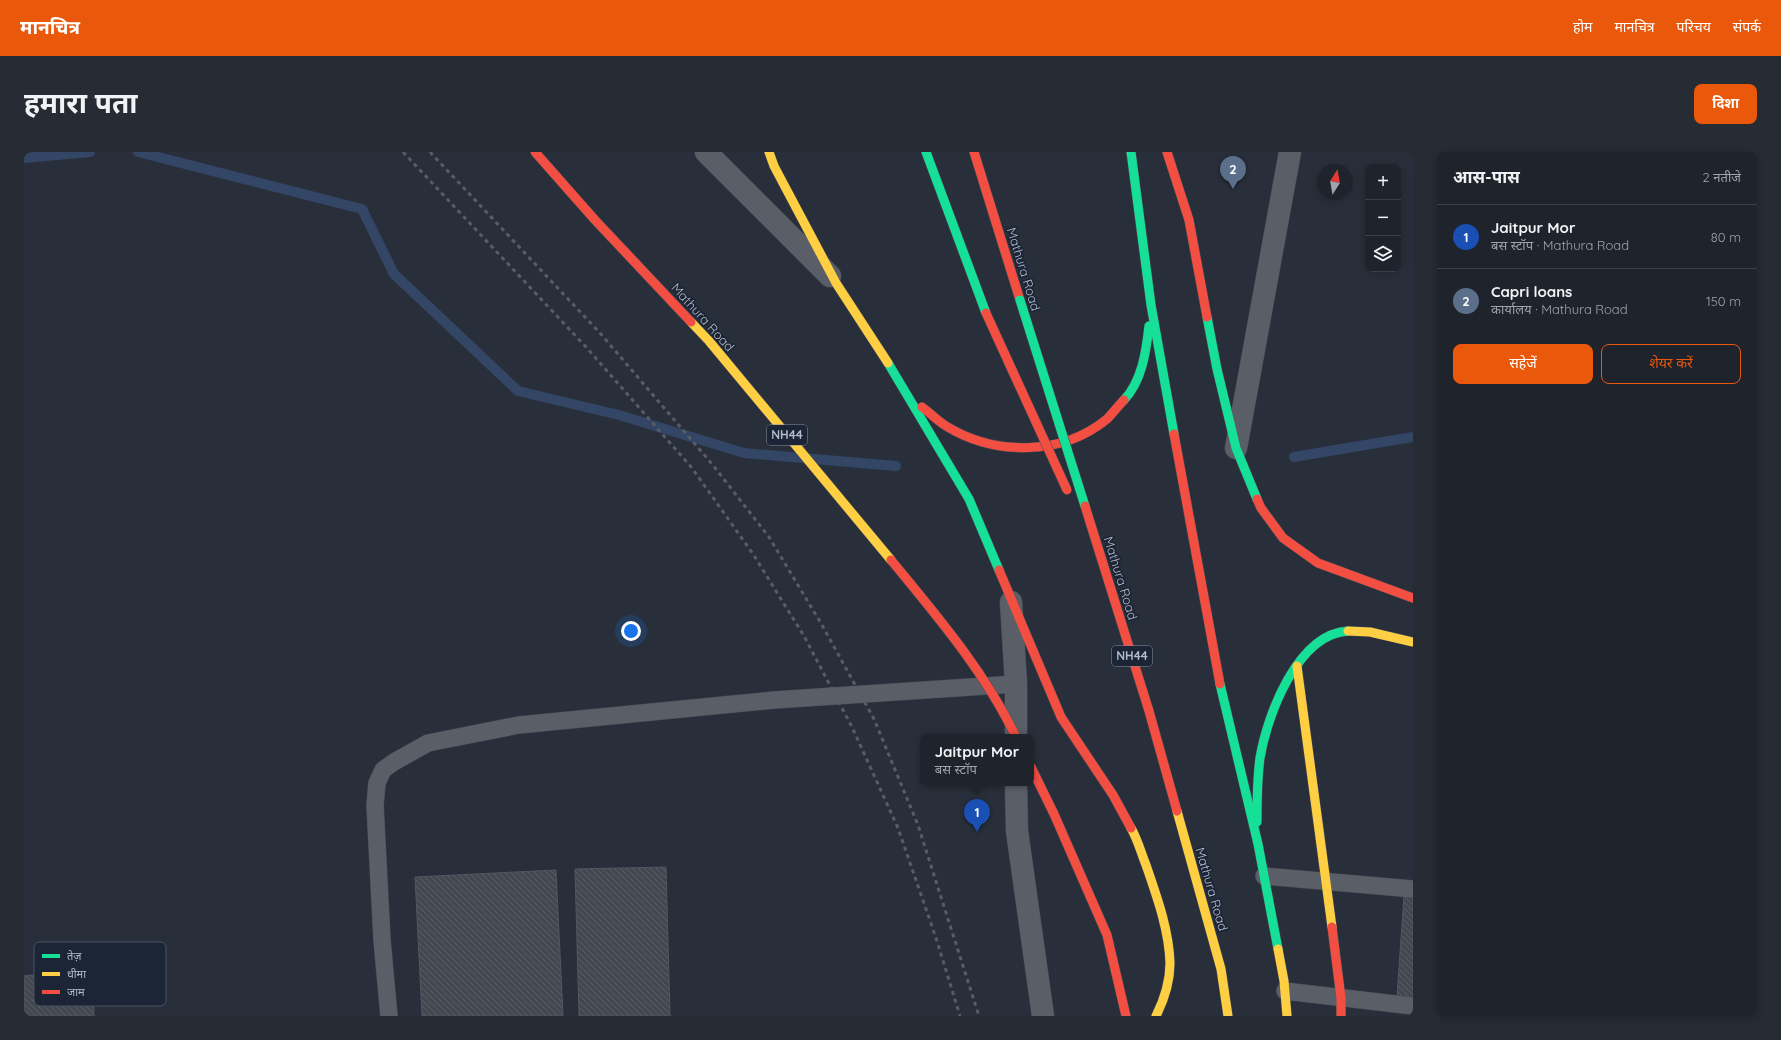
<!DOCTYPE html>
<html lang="hi">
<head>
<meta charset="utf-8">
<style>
	:root { --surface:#1f232c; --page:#272b34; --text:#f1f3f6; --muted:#a1a4a9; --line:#3c4048; --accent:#ea580c }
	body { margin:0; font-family:Quicksand,"Noto Sans Devanagari",sans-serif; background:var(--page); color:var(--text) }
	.controls { position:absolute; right:12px; top:12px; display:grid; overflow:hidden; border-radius:8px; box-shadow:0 2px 10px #0003 }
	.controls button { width:36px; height:36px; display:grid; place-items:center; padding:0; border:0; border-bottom:1px solid var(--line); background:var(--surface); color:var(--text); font:20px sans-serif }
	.compass { position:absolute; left:1293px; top:12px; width:36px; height:36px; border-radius:50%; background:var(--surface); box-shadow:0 2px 10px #0003; rotate:11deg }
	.you { position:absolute; left:607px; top:479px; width:14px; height:14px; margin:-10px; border:3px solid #fff; border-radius:50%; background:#1a73e8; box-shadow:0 0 0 6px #1a73e833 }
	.badge { display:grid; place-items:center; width:26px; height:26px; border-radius:50%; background:var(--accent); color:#fff; font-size:13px; font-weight:700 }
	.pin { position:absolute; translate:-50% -33px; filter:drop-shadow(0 1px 2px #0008) }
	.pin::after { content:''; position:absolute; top:21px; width:14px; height:12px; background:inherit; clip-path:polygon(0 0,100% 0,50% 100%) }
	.popup { position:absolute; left:896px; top:582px; width:114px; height:52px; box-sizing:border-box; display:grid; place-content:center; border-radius:8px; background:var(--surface); filter:drop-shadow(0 1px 3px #0005); font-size:13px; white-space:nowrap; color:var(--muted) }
	.popup b { font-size:15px; color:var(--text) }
	.popup::after { content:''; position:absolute; left:50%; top:100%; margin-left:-8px; border:8px solid transparent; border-top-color:var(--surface) }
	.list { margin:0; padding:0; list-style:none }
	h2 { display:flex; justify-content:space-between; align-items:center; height:52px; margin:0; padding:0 16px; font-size:17px }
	h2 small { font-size:13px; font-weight:400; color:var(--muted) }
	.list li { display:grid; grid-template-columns:26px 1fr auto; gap:12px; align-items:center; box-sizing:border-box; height:64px; padding:0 16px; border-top:1px solid var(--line) }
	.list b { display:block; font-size:15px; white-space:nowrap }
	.list p { margin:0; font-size:13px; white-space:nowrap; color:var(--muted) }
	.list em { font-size:13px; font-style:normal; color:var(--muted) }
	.actions { display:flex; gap:8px; padding:12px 16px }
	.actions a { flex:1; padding:9px 0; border:1px solid var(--accent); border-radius:8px; text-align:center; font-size:14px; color:var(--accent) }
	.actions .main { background:var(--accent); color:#fff }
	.icon { flex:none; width:22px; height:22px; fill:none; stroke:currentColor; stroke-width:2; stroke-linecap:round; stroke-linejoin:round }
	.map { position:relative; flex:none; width:1389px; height:864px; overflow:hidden; border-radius:8px }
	header { display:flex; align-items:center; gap:24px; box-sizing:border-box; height:56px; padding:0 20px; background:var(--accent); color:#fff }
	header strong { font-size:19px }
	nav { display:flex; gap:22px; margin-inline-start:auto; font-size:14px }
	.intro { display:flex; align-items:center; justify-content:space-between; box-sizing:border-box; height:96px; padding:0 24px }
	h1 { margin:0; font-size:28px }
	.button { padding:10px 18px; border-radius:8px; background:var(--accent); color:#fff; font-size:14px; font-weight:700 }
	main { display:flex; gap:24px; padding:0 24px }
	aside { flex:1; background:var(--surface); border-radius:8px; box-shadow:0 2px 10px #0003 }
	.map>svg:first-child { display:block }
</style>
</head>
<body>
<header>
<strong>मानचित्र</strong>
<nav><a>होम</a><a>मानचित्र</a><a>परिचय</a><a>संपर्क</a></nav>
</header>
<div class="intro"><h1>हमारा पता</h1><a class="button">दिशा</a></div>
<main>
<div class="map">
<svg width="1389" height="864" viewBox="0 0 1389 864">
	<defs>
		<pattern id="building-back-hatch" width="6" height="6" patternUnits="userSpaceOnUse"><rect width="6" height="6" fill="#424750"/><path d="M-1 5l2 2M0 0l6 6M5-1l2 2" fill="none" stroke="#5b6068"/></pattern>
	</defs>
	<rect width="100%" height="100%" fill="#292f3a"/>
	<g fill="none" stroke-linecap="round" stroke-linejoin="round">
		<!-- stream -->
		<g stroke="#334665" stroke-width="10">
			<polyline points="114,0 338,57 370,122 494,239 595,263 720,301 872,314"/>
			<polyline points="0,6 66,0"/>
			<polyline points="1270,305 1389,285"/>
		</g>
	</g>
	<!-- building -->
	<g fill="url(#building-back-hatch)" stroke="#515761">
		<polygon points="642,715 646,864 555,864 551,717"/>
		<polygon points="532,718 539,864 398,864 391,725"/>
		<polygon points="1380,743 1389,743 1389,846 1373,845"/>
		<polygon points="69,816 70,864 0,864 0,824"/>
	</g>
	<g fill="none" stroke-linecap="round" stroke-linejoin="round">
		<defs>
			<g id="lane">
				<polyline points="1240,724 1389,737"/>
				<polyline points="1261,839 1389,854"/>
				<polyline points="365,864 358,788 351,653 353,631 359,618 370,610 404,591 495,573 750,548 992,532"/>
			</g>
			<g id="street">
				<polyline points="682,0 806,124"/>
				<polyline points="1212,296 1266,0"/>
				<polyline points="987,450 992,532 992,585"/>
				<polyline points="992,631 993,679 1019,864"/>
			</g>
			<g id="fast">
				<polyline points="902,0 962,161"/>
				<polyline points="1107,0 1127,153 1150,282"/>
				<polyline points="1183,165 1193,217 1212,296 1233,347"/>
				<polyline points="864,211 945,347 975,418"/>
				<path d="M1100,248C1118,229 1122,200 1125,174"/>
				<polyline points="1196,532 1234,692 1254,797"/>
				<path d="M1233,670C1233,649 1233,628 1236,606C1243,564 1273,482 1324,479"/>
			</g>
			<g id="slow">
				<polyline points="745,0 750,14 812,131 864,211"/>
				<polyline points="1324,479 1346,480 1389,490"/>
				<polyline points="1273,514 1308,775"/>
				<path d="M1107,676C1114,688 1117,701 1122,713C1133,745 1145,778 1146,811C1146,830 1140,848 1132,864"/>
				<polyline points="1254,797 1260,829 1263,864"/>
			</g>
			<g id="jam">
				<polyline points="950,0 996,148"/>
				<polyline points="1143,0 1165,68 1183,165"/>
				<path d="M898,255C906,261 914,269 922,274C971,304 1038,304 1083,267C1089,261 1094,254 1100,248"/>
				<polyline points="1150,282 1196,532"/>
				<polyline points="1233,347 1237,356 1259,386 1294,411 1389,446"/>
				<polyline points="975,418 1037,565 1089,643 1107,676"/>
				<polyline points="1007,615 1030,662 1083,783 1102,864"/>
				<polyline points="1308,775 1317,846 1317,864"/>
			</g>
		</defs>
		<!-- lane casing -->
		<use href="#lane" stroke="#464a53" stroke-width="18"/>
		<!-- street casing -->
		<use href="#street" stroke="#464a53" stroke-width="23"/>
		<!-- fast casing -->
		<use href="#fast" stroke="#464a53" stroke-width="10"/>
		<!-- slow casing -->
		<use href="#slow" stroke="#464a53" stroke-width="10"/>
		<!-- jam casing -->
		<use href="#jam" stroke="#464a53" stroke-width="10"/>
		<!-- lane -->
		<use href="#lane" stroke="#5a5e67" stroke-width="17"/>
		<!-- street -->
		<use href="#street" stroke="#5a5e67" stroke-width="22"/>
		<!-- fast -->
		<use href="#fast" stroke="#16e098" stroke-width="9"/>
		<!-- slow -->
		<use href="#slow" stroke="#ffcf43" stroke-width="9"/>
		<!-- jam -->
		<use href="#jam" stroke="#f24e42" stroke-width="9"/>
		<!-- rail -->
		<g stroke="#585d65" stroke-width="3" stroke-dasharray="4 4" stroke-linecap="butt">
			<polyline points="379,0 562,195 668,316 729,402 780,484 828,575 874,676 912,786 936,864"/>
			<polyline points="406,0 576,181 688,312 745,385 798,473 850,567 894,673 955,864"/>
		</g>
		<defs>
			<polyline id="fast-bridge" points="996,148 1061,354"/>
			<g id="slow-bridge">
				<polyline points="667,170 685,189 867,408"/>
				<polyline points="1153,659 1197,817 1204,864"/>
			</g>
			<g id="jam-bridge">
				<polyline points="511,0 571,68 667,170"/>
				<polyline points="962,161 1043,338"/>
				<polyline points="1061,354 1125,559 1153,659"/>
				<path d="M867,408C913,464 961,520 992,585"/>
			</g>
		</defs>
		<!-- fast-bridge casing -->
		<use href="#fast-bridge" stroke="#464b55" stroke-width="10" stroke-linecap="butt"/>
		<!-- slow-bridge casing -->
		<use href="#slow-bridge" stroke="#464b55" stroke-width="10" stroke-linecap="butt"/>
		<!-- jam-bridge casing -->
		<use href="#jam-bridge" stroke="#464b55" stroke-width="10" stroke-linecap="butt"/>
		<!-- fast-bridge -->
		<use href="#fast-bridge" stroke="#16e098" stroke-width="9"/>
		<!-- slow-bridge -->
		<use href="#slow-bridge" stroke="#ffcf43" stroke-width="9"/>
		<!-- jam-bridge -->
		<use href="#jam-bridge" stroke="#f24e42" stroke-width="9"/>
	</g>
	<g text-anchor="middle" stroke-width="3.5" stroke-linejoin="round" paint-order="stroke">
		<!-- shield labels -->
		<g fill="#1c2536" stroke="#868e9e" stroke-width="1">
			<rect x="743" y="273" width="40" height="20" rx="3"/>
			<rect x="1088" y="494" width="40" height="20" rx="3"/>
		</g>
		<g font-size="12" font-weight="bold" fill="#b3bbcb">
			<text x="763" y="287">NH44</text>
			<text x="1108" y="508">NH44</text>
		</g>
		<!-- street labels -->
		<g font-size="13" fill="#b3bbcb" stroke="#1c2536">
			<text transform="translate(1000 117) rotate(73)" y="5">Mathura Road</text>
			<text transform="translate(679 165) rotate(48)" y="5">Mathura Road</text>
			<text transform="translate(1097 426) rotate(73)" y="5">Mathura Road</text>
			<text transform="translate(1188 737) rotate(74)" y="5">Mathura Road</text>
		</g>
	</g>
	<!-- legend -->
	<rect x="10" y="790" width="132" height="64" rx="6" fill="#1c2536" stroke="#495263" stroke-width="1"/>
	<rect x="18" y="802" width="18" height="4" fill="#16e098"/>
	<rect x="18" y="820" width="18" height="4" fill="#ffcf43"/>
	<rect x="18" y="838" width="18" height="4" fill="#f24e42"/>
	<g font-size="11" fill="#b3bbcb">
		<text x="43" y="808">तेज़</text>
		<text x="43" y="826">धीमा</text>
		<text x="43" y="844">जाम</text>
	</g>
</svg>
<div class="controls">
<button>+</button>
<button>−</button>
<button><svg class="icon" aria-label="layers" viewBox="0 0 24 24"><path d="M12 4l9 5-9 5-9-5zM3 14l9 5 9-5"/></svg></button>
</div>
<svg class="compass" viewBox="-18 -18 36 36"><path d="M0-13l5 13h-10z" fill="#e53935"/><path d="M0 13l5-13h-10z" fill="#a1a4a9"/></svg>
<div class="you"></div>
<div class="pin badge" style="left:953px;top:680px;background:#1a4fb4">1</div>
<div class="popup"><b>Jaitpur Mor</b>बस स्टॉप</div>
<div class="pin badge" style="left:1209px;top:37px;background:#5c6f8a">2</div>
</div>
<aside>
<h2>आस-पास<small>2 नतीजे</small></h2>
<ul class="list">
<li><span class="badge" style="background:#1a4fb4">1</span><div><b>Jaitpur Mor</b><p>बस स्टॉप · Mathura Road</p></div><em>80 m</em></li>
<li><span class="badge" style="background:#5c6f8a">2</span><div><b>Capri loans</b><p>कार्यालय · Mathura Road</p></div><em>150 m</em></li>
</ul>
<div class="actions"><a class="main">सहेजें</a><a>शेयर करें</a></div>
</aside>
</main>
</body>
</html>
